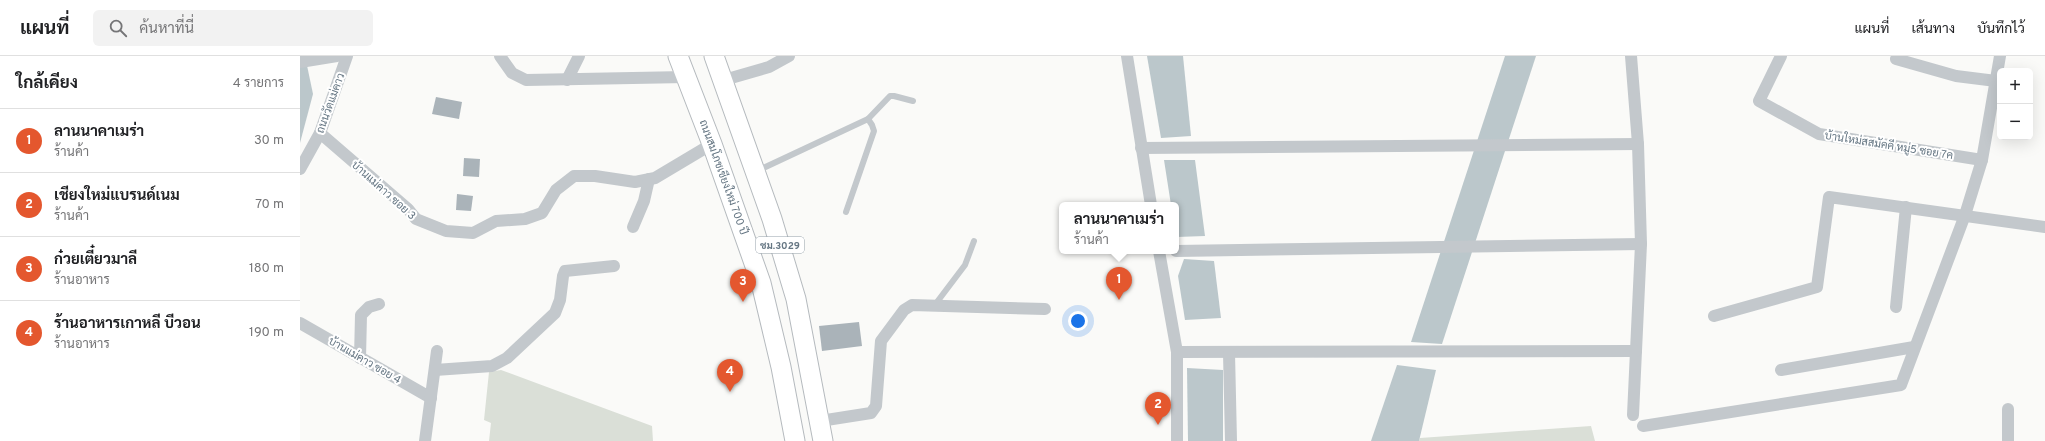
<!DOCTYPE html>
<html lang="th">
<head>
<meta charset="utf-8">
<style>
	:root { --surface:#fff; --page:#f2f2f2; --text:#202124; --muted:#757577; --line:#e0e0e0; --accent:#e4572e }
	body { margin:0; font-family:Overpass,Sarabun,sans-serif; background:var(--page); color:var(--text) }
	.controls { position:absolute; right:12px; top:12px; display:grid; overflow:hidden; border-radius:6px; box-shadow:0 4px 16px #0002 }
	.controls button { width:36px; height:36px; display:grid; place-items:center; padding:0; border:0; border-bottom:1px solid var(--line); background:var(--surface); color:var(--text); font:20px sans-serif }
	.you { position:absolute; left:778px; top:265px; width:14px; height:14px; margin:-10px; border:3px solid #fff; border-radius:50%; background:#1a73e8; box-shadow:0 0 0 6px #1a73e833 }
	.badge { display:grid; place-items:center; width:26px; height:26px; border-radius:50%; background:var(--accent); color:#fff; font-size:13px; font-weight:700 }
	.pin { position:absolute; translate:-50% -33px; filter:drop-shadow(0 1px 2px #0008) }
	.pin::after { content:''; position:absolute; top:21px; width:14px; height:12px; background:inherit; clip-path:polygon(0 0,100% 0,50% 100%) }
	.popup { position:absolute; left:759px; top:146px; width:120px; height:52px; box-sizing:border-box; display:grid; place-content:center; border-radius:6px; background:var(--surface); filter:drop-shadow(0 1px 3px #0005); font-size:13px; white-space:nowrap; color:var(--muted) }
	.popup b { font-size:15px; color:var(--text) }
	.popup::after { content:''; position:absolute; left:50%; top:100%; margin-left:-8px; border:8px solid transparent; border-top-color:var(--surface) }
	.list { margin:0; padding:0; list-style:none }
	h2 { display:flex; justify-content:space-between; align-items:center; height:52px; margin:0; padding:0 16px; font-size:17px }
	h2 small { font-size:13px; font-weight:400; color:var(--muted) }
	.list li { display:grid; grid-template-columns:26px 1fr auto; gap:12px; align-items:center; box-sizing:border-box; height:64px; padding:0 16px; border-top:1px solid var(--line) }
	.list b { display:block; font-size:15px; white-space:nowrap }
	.list p { margin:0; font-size:13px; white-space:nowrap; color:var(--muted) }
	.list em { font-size:13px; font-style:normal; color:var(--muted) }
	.icon { flex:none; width:22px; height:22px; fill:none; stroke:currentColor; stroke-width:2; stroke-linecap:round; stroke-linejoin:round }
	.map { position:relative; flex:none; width:1745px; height:385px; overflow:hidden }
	header { display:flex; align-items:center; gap:24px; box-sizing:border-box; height:56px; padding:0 20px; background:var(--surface); border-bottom:1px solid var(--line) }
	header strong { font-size:19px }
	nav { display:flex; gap:22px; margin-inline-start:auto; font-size:14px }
	.search { width:280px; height:36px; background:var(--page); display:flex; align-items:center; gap:10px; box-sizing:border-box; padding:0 14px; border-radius:6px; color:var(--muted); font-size:15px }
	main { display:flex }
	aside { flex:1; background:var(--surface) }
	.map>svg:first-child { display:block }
</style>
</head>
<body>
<header>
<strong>แผนที่</strong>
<div class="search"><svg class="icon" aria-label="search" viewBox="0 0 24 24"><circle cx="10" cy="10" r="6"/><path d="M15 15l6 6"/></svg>ค้นหาที่นี่</div>
<nav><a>แผนที่</a><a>เส้นทาง</a><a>บันทึกไว้</a></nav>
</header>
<main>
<aside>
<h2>ใกล้เคียง<small>4 รายการ</small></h2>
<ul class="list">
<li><span class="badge">1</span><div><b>ลานนาคาเมร่า</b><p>ร้านค้า</p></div><em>30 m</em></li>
<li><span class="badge">2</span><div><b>เชียงใหม่แบรนด์เนม</b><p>ร้านค้า</p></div><em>70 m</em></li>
<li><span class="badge">3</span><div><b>ก๋วยเตี๋ยวมาลี</b><p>ร้านอาหาร</p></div><em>180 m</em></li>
<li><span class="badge">4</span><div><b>ร้านอาหารเกาหลี บีวอน</b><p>ร้านอาหาร</p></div><em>190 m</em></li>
</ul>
</aside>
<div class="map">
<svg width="1745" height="385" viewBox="0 0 1745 385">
	<rect width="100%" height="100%" fill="#fafaf8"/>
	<!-- green -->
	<g fill="#dadfd7">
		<polygon points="201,314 352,370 353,385 189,385 191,367 184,364 189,316"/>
		<polygon points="1291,370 1295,385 1119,385 1120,382"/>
	</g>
	<!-- water -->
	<g fill="#bbc7cb">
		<polygon points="0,0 5,0 13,38 0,87"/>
		<polygon points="847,0 883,0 891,80 861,82"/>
		<polygon points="1205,0 1236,0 1142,288 1111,286"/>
		<polygon points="864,104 895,104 905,180 877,181 876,149 871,149"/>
		<polygon points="884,203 914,205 921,262 885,264 878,220"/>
		<polygon points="1097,309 1136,314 1119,385 1071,385"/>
		<polygon points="887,312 923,314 923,385 888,385"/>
	</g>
	<!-- building -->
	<g fill="#aab3b9">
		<polygon points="136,41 162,46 159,63 132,58"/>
		<polygon points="164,102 180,103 179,121 163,120"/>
		<polygon points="157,138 173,140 171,155 156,154"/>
		<polygon points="559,266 562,290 522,295 519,270"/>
	</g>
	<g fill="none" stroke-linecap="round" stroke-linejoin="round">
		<defs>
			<g id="primary">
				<polyline points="378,0 412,88 461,227 481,311 495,385"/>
				<polyline points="414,0 472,163 496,243 523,385"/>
			</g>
		</defs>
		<!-- primary casing -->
		<use href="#primary" stroke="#b5babe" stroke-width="21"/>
		<!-- service -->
		<g stroke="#c3c8cc" stroke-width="6">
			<polyline points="457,115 568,63 590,40 594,40 613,45"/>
			<polyline points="546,156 574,75 572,69 568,63"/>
			<polyline points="634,250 665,209 674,185"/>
		</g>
		<!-- minor -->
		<g stroke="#c3c8cc" stroke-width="12">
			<polyline points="200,0 212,17 226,24 386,21"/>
			<polyline points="827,0 851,149"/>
			<polyline points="1331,0 1338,88 1341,188 1333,359"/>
			<polyline points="1481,0 1459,45 1519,78 1682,104"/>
			<polyline points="1596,3 1656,20 1696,25"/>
			<polyline points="0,6 37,0"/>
			<polyline points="267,24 279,0"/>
			<polyline points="424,24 469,11 489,0"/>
			<polyline points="20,77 108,153 116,163 146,175 173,177 196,165 225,163 242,157 256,134 274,120 295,120 335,126 355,122 412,88"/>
			<polyline points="841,92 1338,88"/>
			<polyline points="0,113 20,77 47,0"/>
			<polyline points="333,171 344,145 349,123"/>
			<polyline points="859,195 877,296 877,385"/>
			<polyline points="876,195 1341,188"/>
			<polyline points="1596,251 1606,151"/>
			<polyline points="1414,260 1517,231 1529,141 1745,171"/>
			<polyline points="0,267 131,342"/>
			<polyline points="877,296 1336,295"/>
			<polyline points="929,297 931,385"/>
			<polyline points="60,302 61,259 69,251 79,248"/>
			<polyline points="135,314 192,310 207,302 255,257 260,244 263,220 265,215 314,210"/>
			<polyline points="1481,314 1614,291"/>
			<polyline points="520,365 571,357 576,350 581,285 604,254 612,249 745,253"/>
			<polyline points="1343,370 1601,329 1665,159 1682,104 1700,0"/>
			<polyline points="125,385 137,295"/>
			<polyline points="1708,385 1708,353"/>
		</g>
		<!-- primary -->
		<use href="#primary" stroke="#fff" stroke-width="19"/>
	</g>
	<g text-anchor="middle" stroke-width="4" stroke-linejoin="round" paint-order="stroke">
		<!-- shield labels -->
		<rect fill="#fff" stroke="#939fa8" stroke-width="1" x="456" y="181" width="48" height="16" rx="3"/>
		<g font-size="10" font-weight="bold" fill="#657683">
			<text x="480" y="193">ชม.3029</text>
		</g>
		<!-- street labels -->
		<g font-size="11" fill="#657683" stroke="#fff">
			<text transform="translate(30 47) rotate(-70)" y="4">ถนนวัดแม่คาว</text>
			<text transform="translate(1589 89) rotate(9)" y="4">บ้านใหม่สสมัคคี หมู่5 ซอย 7ค</text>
			<text transform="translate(424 121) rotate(70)" y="4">ถนนสมโภชเชียงใหม่ 700 ปี</text>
			<text transform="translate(84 134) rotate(42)" y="4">บ้านแม่คาว ซอย 3</text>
			<text transform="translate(65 304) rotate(30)" y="4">บ้านแม่คาว ซอย 4</text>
		</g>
	</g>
</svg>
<div class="controls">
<button>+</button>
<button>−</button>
</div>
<div class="you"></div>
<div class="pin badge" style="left:819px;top:244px">1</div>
<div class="popup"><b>ลานนาคาเมร่า</b>ร้านค้า</div>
<div class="pin badge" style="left:858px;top:369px">2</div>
<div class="pin badge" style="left:443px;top:246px">3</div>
<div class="pin badge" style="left:430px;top:336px">4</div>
</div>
</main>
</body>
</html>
